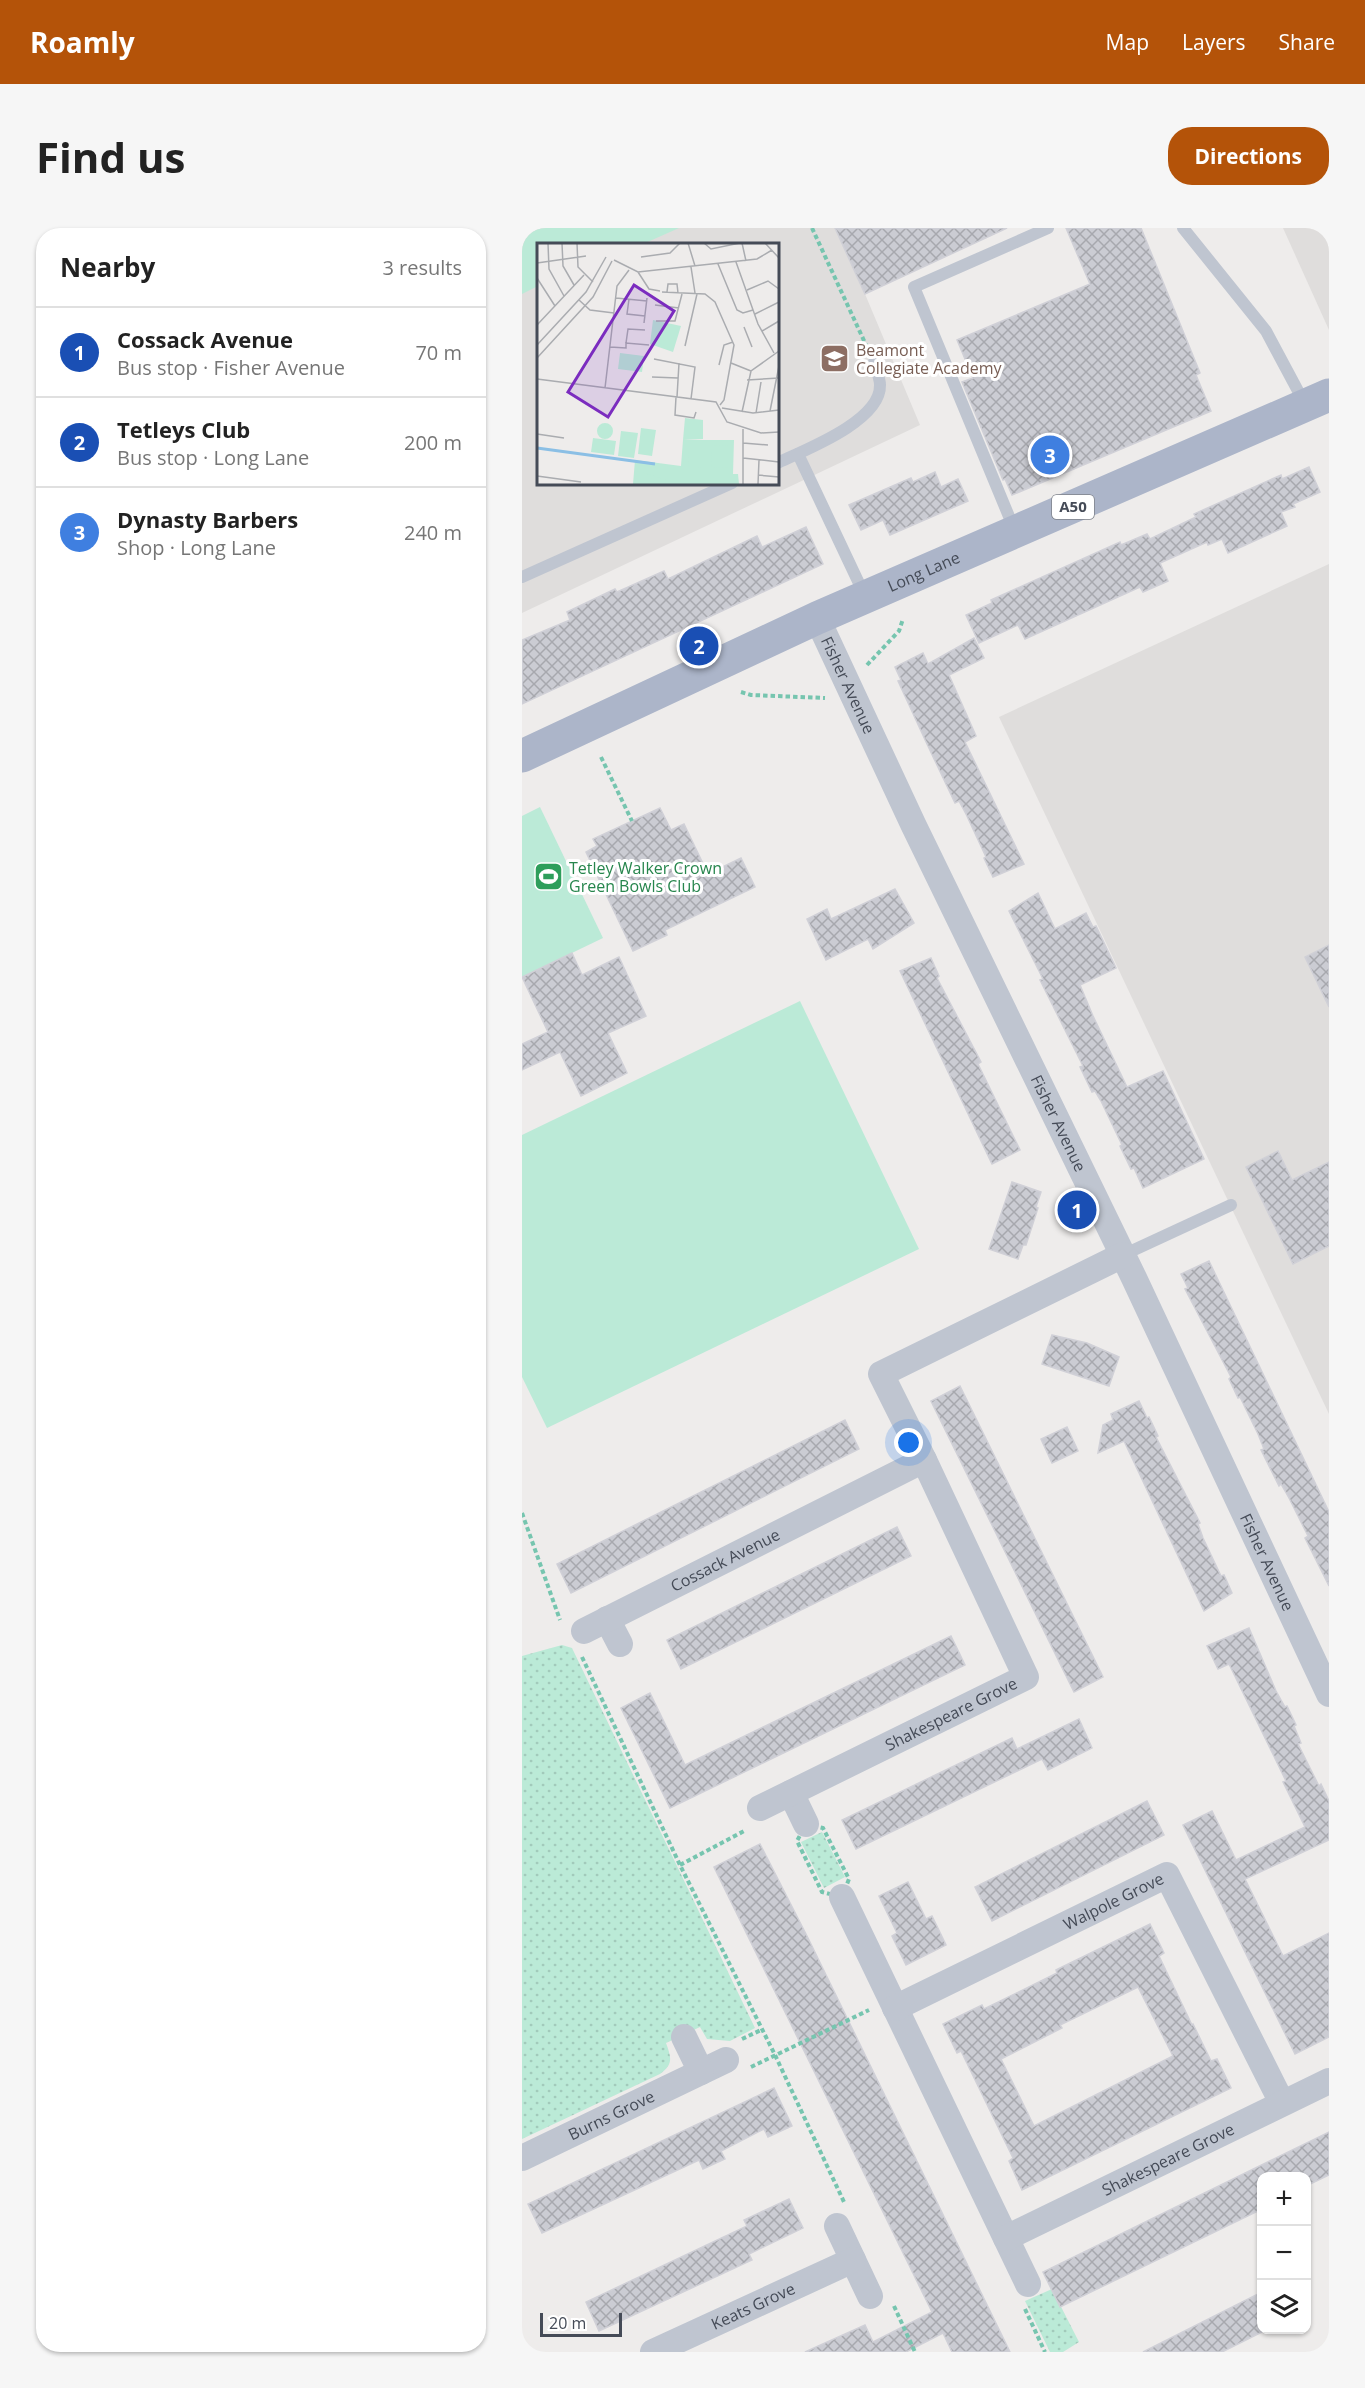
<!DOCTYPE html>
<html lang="en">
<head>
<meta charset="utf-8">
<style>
	:root { --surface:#fff; --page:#f6f6f6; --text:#222; --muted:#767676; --line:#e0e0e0; --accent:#b45309 }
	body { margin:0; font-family:"Open Sans",sans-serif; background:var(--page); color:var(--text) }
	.controls { position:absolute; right:18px; bottom:18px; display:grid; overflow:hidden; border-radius:12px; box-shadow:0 2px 4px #0004 }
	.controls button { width:54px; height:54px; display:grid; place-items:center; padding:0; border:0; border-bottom:2px solid var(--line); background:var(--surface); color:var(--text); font:30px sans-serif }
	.scale { position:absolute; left:18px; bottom:15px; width:82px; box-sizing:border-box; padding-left:6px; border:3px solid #454b57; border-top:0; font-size:16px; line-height:21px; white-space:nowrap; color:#454b57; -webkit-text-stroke:4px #fff; paint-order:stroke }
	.you { position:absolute; left:387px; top:1215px; width:21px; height:21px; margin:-15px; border:4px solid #fff; border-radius:50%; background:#1a73e8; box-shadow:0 0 0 9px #1a73e833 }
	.badge { display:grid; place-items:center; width:39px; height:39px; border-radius:50%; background:var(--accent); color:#fff; font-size:20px; font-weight:700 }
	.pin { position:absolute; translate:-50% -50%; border:3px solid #fff; box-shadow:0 2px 6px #0006 }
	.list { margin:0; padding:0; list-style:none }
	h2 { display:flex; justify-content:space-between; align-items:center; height:78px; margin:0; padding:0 24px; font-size:26px }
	h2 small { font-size:20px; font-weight:400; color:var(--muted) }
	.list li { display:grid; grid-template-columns:39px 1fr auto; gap:18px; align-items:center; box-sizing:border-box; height:90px; padding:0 24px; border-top:2px solid var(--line) }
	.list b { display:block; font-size:22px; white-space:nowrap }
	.list p { margin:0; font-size:20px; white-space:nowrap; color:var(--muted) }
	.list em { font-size:20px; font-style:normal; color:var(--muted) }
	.icon { flex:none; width:33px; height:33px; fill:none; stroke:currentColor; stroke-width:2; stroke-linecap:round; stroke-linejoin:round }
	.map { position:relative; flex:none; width:807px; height:2124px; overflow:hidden; border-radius:24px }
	header { display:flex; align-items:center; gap:36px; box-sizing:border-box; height:84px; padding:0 30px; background:var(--accent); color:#fff }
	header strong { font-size:28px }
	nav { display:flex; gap:33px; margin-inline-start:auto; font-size:21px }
	.intro { display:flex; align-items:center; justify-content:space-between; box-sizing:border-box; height:144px; padding:0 36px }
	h1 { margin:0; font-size:42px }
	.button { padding:15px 27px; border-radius:24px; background:var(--accent); color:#fff; font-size:21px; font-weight:700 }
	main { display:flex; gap:36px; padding:0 36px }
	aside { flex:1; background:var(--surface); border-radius:24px; box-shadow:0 2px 4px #0004 }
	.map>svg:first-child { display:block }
</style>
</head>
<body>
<header>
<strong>Roamly</strong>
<nav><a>Map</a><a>Layers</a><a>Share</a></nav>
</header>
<div class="intro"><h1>Find us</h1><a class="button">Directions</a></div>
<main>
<aside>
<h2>Nearby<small>3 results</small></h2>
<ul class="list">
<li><span class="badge" style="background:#1a4fb4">1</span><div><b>Cossack Avenue</b><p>Bus stop · Fisher Avenue</p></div><em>70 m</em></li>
<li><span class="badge" style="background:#1a4fb4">2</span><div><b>Tetleys Club</b><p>Bus stop · Long Lane</p></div><em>200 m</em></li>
<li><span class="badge" style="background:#3f7fe0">3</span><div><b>Dynasty Barbers</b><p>Shop · Long Lane</p></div><em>240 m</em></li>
</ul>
</aside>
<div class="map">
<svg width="807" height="2124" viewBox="0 0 807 2124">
	<defs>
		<pattern id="grass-dots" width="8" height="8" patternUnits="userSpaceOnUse" patternTransform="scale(1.5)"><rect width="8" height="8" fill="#bbead7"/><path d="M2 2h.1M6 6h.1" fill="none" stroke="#a2cabb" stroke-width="1.8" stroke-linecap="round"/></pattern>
		<pattern id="building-cross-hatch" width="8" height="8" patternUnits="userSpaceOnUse" patternTransform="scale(1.5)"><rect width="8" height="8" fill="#cbccd3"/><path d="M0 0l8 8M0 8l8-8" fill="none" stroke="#a7a8ae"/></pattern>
	</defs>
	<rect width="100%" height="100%" fill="#eeeceb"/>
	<!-- education -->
	<g fill="#dfdddc" fill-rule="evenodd">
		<path d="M0,0H313L343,66L398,197L0,385ZM16,16H255V255H16Z"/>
		<polygon points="761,0 807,0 807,102"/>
		<polygon points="807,336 807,1186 477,489"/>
	</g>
	<!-- grass -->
	<g fill="url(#grass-dots)">
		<path d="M40,1417L50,1420L233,1800L208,1813L185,1811L178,1799L144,1815C149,1829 152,1836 138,1846L0,1911V1428Z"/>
		<polygon points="300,1604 323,1649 302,1660 279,1614"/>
		<polygon points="530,2061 557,2114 541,2124 528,2124 503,2073"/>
	</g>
	<!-- garden -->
	<g fill="#bbead7">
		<polygon points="0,0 157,0 121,16 16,16 16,58 0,66"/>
		<polygon points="18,579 81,710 0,749 0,588"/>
		<polygon points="278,773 397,1021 25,1200 0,1149 0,907"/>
	</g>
	<!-- building -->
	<g fill="url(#building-cross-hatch)" stroke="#d0d0d7" stroke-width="1.5" fill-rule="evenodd">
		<polygon points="313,0 485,0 343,66"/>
		<polygon points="544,0 619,0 678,145 674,147 689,183 490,267 483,251 481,252 440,154 451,150 435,112 568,56"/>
		<polygon points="787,239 798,264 771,276 773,279 759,284 765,298 706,325 700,311 686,317 685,314 638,335 646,353 621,364 618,359 503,411 496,397 457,415 444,387 470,375 469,372 598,314 599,317 625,306 628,311 674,289 672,286 759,247 760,251"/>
		<polygon points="413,244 419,259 436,251 446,273 368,307 361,292 339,302 327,277 389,250 391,254"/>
		<polygon points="284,299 301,336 0,476 0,412 48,392 45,384 93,361 95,364 142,343 146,351 235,308 240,319"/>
		<polygon points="452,410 462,430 427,447 454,508 443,514 502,636 471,649 462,630 464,629 444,586 437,573 433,575 405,516 376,453 379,452 373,439 401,425 406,436"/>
		<polygon points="138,580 149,602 162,596 186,646 219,630 233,659 143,702 145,707 111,723 64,624 75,618 71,611"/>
		<polygon points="373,661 392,695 351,721 346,711 304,732 285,691 305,681 309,691"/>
		<polygon points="516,665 533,701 564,685 571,699 574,698 594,740 558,757 571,788 605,859 641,843 682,931 621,960 612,940 609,941 598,918 600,917 579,873 573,863 570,864 558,839 561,838 518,752 521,751 487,683"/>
		<polygon points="807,717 807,779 783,729"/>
		<polygon points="50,725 60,747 97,729 124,788 86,805 105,845 59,868 38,824 0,842 0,816 26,804 0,749"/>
		<polygon points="409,730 417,748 415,750 459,834 456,836 498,922 470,936 378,743"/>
		<polygon points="756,923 770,952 807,934 807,1018 771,1036 724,939"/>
		<polygon points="490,954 519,964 514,979 516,980 504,1017 501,1017 496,1031 467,1021"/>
		<polygon points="687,1033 807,1284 807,1358 783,1310 786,1308 767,1270 759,1256 757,1258 739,1222 742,1221 736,1206 718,1169 716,1170 707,1151 709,1149 663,1061 666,1060 659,1046"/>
		<polygon points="530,1107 565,1115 597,1129 587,1158 520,1136"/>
		<polygon points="438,1158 581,1449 552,1464 409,1173"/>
		<polygon points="617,1173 625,1190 627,1189 636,1208 634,1209 678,1295 676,1296 681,1310 699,1348 702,1347 710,1365 682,1383 602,1213 576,1225 581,1197 591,1192 589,1186"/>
		<polygon points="323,1192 337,1221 49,1365 35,1336"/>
		<polygon points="545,1199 556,1223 530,1235 519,1211"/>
		<polygon points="375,1299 389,1328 159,1441 145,1412"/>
		<polygon points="727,1400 754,1463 763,1479 765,1478 774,1497 772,1498 779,1515 776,1516 797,1558 799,1556 807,1573 807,1612 723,1651 761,1728 807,1705 807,1809 773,1826 661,1597 690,1583 714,1632 783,1599 761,1554 764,1553 707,1436 696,1441 685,1418"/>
		<polygon points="429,1408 443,1437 148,1580 99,1480 128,1465 163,1537"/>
		<polygon points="557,1491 570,1520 526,1542 520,1531 334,1621 320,1592 490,1510 495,1521"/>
		<polygon points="625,1573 642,1607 470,1693 453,1659"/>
		<polygon points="238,1616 286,1710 488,2124 430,2124 421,2105 384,2124 283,2124 343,2097 351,2114 410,2084 192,1639"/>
		<polygon points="386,1654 404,1691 410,1688 424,1717 384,1737 370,1708 375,1705 357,1668"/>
		<path d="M628,1696L642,1725L637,1728L670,1797L671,1796L689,1833L695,1831L709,1860L500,1962L487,1933L491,1930L439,1823L435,1825L421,1796L460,1777L462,1781L535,1745L534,1742ZM616,1759L651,1828L512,1898L479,1831L540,1800L538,1797Z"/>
		<polygon points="252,1860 270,1898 246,1909 242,1901 199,1923 203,1931 181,1941 177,1932 20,2005 6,1976"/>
		<polygon points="807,1904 807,1947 784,1958 784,1948 740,1948 740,1981 538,2079 521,2044"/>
		<polygon points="267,1971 281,2000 227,2026 230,2032 77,2103 64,2074 225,1998 222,1992"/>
		<polygon points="740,2064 740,2104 700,2124 621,2124"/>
	</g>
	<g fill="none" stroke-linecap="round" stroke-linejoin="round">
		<!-- path -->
		<g stroke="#76c5af" stroke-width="4" stroke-dasharray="4.5 3" stroke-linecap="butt">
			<polyline points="290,0 344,117"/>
			<polyline points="345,437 377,403 381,391"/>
			<polyline points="219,464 229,467 303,470"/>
			<polyline points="79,529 110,593"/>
			<polyline points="0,1285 38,1392"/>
			<polyline points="60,1429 158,1637 253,1827 322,1974"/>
			<polygon points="284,1596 301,1600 327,1651 320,1669 300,1664 275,1613"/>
			<polyline points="158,1637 224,1602"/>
			<polyline points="220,1811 239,1802"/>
			<polyline points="229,1839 347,1782"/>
			<polyline points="372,2078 393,2124"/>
			<polyline points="503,2081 523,2124"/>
		</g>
		<!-- service -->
		<g stroke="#bfc5d0" stroke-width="12">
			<polyline points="661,0 744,103 783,176"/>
			<polyline points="276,226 343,368"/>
			<path d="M255,235C283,222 359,193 358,157C358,150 354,141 352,134"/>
			<polyline points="493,303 392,59 526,0"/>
			<polyline points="0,349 210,255"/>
			<polyline points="601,1027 709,977"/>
		</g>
		<!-- minor -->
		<g stroke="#bfc5d0" stroke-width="26">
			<path id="s1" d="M295,390L391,596L612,1050L807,1466"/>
			<polyline points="85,1391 98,1416"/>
			<path id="s2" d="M62,1403L402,1232L359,1146L601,1027"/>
			<polyline points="269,1565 284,1596"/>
			<path id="s3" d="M238,1580L504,1449L402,1232"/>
			<polyline points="320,1669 506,2056"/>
			<path id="s4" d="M373,1780L645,1647L760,1875"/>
			<polyline points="179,1844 204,1832"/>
			<path id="s5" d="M0,1930L179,1844L162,1809"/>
			<polyline points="315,1998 348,2068"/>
			<path id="s6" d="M484,2010L807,1853"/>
			<path id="s7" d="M131,2124L331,2032"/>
		</g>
		<!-- primary -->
		<path stroke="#acb5c9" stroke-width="33" id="s8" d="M0,528L295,390L807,167"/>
	</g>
	<!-- icons -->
	<defs>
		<symbol id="school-square" viewBox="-11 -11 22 22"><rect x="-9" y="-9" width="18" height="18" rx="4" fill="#8d6e63" stroke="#fff"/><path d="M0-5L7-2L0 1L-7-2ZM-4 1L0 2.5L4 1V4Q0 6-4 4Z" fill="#fff"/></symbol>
		<symbol id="stadium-square" viewBox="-11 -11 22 22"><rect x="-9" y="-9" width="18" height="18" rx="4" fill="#2e9e5b" stroke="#fff"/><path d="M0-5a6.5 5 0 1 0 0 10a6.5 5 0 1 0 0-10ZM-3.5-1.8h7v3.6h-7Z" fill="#fff"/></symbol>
	</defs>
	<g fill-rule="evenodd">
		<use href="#school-square" x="296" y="114" width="33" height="33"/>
		<use href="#stadium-square" x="10" y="632" width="33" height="33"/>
	</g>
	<g text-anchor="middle" stroke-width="6" stroke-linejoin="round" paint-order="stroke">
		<!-- shield labels -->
		<rect fill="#fff" stroke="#7d8189" stroke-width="1.5" x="530" y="267" width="42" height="24" rx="4.5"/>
		<g font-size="15" font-weight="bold" fill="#454b57">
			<text x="551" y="284">A50</text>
		</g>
		<!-- education labels -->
		<g font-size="16" fill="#785e54" stroke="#fff" text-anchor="start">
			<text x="334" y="128">Beamont<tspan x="334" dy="18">Collegiate Academy</tspan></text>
		</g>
		<!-- street labels -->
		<g font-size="16" fill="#454b57" stroke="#fff">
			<text dy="6" stroke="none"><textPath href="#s8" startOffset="442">Long Lane</textPath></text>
			<text dy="6" stroke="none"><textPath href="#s1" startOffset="74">Fisher Avenue</textPath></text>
			<text dy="6" stroke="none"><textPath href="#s1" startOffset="560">Fisher Avenue</textPath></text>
			<text dy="6" stroke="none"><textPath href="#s2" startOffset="158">Cossack Avenue</textPath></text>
			<text dy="6" stroke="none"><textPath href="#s1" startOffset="1046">Fisher Avenue</textPath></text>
			<text dy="6" stroke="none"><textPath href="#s3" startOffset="213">Shakespeare Grove</textPath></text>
			<text dy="6" stroke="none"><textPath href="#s4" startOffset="243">Walpole Grove</textPath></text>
			<text dy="6" stroke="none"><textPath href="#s5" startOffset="99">Burns Grove</textPath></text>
			<text dy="6" stroke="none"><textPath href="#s6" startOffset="180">Shakespeare Grove</textPath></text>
			<text dy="6" stroke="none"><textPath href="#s7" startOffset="110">Keats Grove</textPath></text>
		</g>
		<!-- leisure labels -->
		<g font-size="16" fill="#27864d" stroke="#fff" text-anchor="start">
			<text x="47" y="646">Tetley Walker Crown<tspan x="47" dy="18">Green Bowls Club</tspan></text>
		</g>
	</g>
	<!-- overview -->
	<g transform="translate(15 15)">
		<rect width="242" height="242" fill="#eeeceb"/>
		<path d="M116,77L144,83L136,109L113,101Z" fill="#bbead7"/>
		<path d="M146,197H197L196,231H201L202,241H96L98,217L144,223Z" fill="#bbead7"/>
		<path d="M83,110L107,113L105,129L81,126ZM148,175L166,177V196L146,197ZM60 188a8 8 0 1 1 16 0a8 8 0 1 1-16 0ZM104,185L119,187L115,213L101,211ZM84,188L101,190L97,215L81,213ZM56,195L79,198L77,212L54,209ZM176,202L192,203V225L176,224ZM152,209H175L174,225L151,224ZM101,228L129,237L128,241H115V235L113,241H98Z" fill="#bbead7"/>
		<path fill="none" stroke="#8bbfe5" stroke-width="3" d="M0,205L118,221"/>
		<path fill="none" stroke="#aaacb0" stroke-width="1.5" d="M11,0L12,26L27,53M25,0L26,23L37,42M40,0L41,24L56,39M151,0L158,23M167,0L174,6L203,0M205,0L209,18M228,0L242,15M104,14L133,10L143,0M77,17L101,29L220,16L235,7M199,19L221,81L237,110M0,20L49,13M181,21L200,67L206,70L216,67M154,24L158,50M101,29L112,46L123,48M0,35L18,63M210,47L231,38L242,46M125,49L168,51L178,59L197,102L187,157L183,162M130,49L131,41H140L141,50M79,55L110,58M92,56L90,71L108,73M42,57L53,67L77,70M118,62L142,65M218,71L242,59M119,78H138L145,51M107,80L110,55M0,82L47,32M207,84L215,104M225,88L242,78M89,100L91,86L108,87M0,102L49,49L69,14M148,103L160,51M73,104L89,105V100L112,102M0,115L56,54L75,18M117,116L158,124L154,156M194,120L214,128M182,122L187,102L196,99M115,134L141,135M0,136L179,159L190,179L224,190L242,189M210,137L242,135M68,145L80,43L92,27M139,154L138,172L157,175L159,169M140,154L142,120M185,165L216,170L242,167M233,168L242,123M205,169L214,128L242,108M219,170L224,139M206,186V241M0,191L27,195M206,200L231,202M206,215L242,219M221,232L242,234M0,233L44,239M221,241L222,217"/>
		<path fill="#7b2cbf" fill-opacity="0.15" stroke="#7b2cbf" stroke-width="3" d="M97,42L137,68L71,174L31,149Z"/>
		<rect width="242" height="242" fill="none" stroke="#454b57" stroke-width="3"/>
	</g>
</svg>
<div class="controls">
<button>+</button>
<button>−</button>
<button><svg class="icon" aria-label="layers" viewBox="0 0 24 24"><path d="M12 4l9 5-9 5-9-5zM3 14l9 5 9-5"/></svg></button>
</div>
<div class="scale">20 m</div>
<div class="you"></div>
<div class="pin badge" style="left:555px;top:982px;background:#1a4fb4">1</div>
<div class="pin badge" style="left:177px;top:418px;background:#1a4fb4">2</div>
<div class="pin badge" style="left:528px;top:227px;background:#3f7fe0">3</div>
</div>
</main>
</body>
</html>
